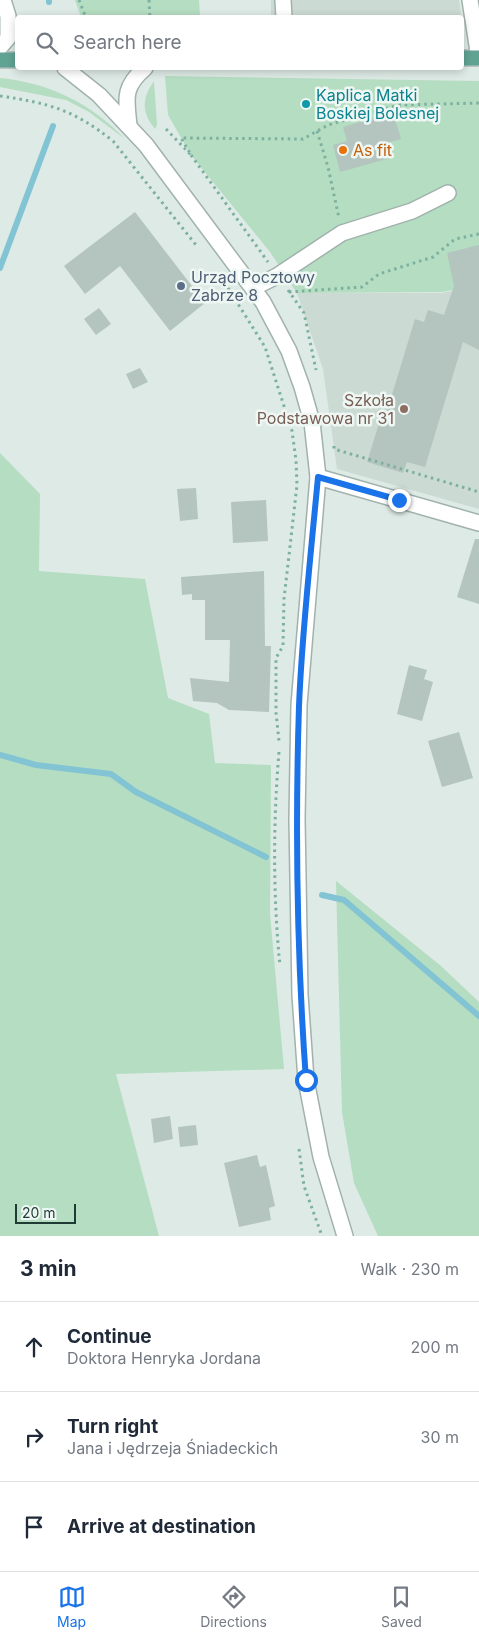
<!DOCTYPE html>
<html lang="en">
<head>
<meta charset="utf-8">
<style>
	:root { --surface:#fff; --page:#f2f2f3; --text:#1f2937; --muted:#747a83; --line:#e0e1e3; --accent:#1a73e8 }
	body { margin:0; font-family:Inter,sans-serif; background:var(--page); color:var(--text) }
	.scale { position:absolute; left:15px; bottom:12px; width:61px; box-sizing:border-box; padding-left:5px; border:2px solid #1e3b34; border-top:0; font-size:14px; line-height:18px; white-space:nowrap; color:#1e3b34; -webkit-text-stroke:4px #eef7f3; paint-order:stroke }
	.stop { position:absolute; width:15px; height:15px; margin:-11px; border:4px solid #1a73e8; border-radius:50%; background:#fff }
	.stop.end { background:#1a73e8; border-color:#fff; box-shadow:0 1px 5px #0008 }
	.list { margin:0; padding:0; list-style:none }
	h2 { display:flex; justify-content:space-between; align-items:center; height:65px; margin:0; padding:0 20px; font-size:21px }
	h2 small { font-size:16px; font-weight:400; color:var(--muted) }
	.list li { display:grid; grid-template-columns:32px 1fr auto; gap:15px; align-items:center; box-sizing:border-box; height:90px; padding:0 20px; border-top:1px solid var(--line) }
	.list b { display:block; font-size:19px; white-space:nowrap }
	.list p { margin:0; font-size:16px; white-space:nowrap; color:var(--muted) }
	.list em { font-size:16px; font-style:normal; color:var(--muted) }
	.icon { flex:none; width:28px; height:28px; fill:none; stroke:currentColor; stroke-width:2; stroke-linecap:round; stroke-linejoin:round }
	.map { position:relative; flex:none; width:479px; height:1236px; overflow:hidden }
	.search { position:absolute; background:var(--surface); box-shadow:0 2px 8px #0003; left:15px; right:15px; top:15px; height:55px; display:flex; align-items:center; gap:12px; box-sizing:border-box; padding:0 18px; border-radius:5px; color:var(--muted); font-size:19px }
	.sheet { height:335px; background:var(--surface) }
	nav { display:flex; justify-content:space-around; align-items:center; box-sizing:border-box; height:70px; border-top:1px solid var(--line); background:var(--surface); font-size:14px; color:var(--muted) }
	nav a { display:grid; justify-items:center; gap:2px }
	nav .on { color:var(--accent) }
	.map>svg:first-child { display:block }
</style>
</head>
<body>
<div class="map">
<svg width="479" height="1236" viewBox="0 0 479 1236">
	<rect width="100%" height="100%" fill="#deeae5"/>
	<!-- built -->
	<g fill="#ccdad4">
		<polygon points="271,0 459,0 463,26 462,18 271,18"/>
		<polygon points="479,286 479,509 337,469 323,369 297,293 441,293"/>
	</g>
	<!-- green -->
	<g fill="#b5ddc1">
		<polygon points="75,0 199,0 200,17 81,17"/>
		<polygon points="165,76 479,81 479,285 442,292 297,293 270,252 191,155 168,115"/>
		<path d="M0,78C49,83 91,103 125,139L89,112L66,100L0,87Z"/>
		<path d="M154,81L157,125L155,129C141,112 142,98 154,81Z"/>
		<polygon points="0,453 40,494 39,571 145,579 168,698 209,714 215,763 271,765 270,914 284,1069 116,1074 159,1236 0,1236"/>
		<polygon points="336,881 441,966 479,1002 479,1236 378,1236 354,1183 342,1112"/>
	</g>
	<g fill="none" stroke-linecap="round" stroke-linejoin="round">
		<!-- stream -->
		<g stroke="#82c4d4" stroke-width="6">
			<polyline points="49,0 49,2"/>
			<polyline points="0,268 53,126"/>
			<polyline points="0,755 36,765 111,774 136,792 266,857"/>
			<polyline points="322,895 344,900 479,1016"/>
		</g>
	</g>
	<!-- building -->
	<g fill="#b3c5be">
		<polygon points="393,112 401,139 390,142 394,157 340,172 333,145 347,141 343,127"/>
		<polygon points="135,212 205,303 170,331 120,266 85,294 64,266"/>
		<polygon points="479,245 479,350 463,342 425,467 407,462 403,473 367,462 380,420 384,421 415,319 424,322 428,310 444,315 454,286 447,253"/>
		<polygon points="99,308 111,324 96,335 84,319"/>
		<polygon points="140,368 148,382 133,389 126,374"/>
		<polygon points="196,488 198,519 180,521 177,489"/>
		<polygon points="266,500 268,541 233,543 231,502"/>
		<polygon points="475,539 479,539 479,604 457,597"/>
		<polygon points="264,571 265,646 271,646 269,712 229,710 217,703 193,701 190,678 229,682 230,640 205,640 205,600 192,600 192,594 182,595 181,577"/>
		<polygon points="409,665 427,670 424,679 433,682 422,721 397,714"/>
		<polygon points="459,732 473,778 442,787 428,741"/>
		<polygon points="170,1116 173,1139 154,1143 151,1119"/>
		<polygon points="196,1125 198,1145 180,1147 178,1127"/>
		<polygon points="257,1155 260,1167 266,1165 275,1206 269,1208 271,1220 239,1227 224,1163"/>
	</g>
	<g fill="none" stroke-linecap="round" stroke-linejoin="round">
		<defs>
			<g id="minor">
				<polyline points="283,0 284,18"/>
				<polyline points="470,0 479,58"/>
				<polyline points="0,47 8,38 8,16 3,0"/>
				<polyline points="65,68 99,95 146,145 263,302 289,351 302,387 312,422 318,477 299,705 297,819 300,995 306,1080 321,1157 345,1236"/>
				<path d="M129,125C126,98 123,87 145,68"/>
				<polyline points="253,288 277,276 342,233 412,211 448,193"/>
				<polyline points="318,477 479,523"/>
			</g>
			<g id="major">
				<polyline points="462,58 479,58"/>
				<polyline points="0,60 18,60"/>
			</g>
		</defs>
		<!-- minor casing -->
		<use href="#minor" stroke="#a1b2ac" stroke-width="18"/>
		<!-- major casing -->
		<use href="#major" stroke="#bcc4c2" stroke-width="18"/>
		<!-- path -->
		<g stroke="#7cb0a1" stroke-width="3" stroke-dasharray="2.5 4" stroke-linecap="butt">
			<polyline points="79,0 86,18"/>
			<polyline points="149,0 150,18"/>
			<path d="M0,96C49,103 74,110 113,141L196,245"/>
			<polyline points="166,129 191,155 181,138 303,139 328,125 399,105 479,103"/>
			<polyline points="317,131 328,167 339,218"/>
			<polyline points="191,155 268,262"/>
			<polyline points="228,288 265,347 292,431 296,460 297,485 284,599 283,646 276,658 276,713 279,741"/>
			<polyline points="288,290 304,313 316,370"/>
			<polyline points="289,292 362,287 379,274 433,257 455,239 479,234"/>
			<polyline points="334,446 334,449 479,492"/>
			<path d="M279,752C273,824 273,895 280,966"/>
			<polyline points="299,1149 304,1186 322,1236"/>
		</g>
		<!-- minor -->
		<use href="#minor" stroke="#fff" stroke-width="15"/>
		<!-- major -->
		<use href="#major" stroke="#60a393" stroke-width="15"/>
	</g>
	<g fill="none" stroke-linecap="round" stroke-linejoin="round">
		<!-- route -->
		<path stroke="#1a73e8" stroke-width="6" d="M306,1080C297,956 295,831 299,706C302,630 311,553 318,477L399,500"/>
	</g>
	<!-- markers -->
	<circle fill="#0f9aa8" stroke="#eef7f3" stroke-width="2" cx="306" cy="104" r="5"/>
	<circle fill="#e8710a" stroke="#eef7f3" stroke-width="2" cx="343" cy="150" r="5"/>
	<circle fill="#5c6f8a" stroke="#eef7f3" stroke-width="2" cx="181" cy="286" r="5"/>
	<circle fill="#8d6e63" stroke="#eef7f3" stroke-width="2" cx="404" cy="409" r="5"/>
	<g text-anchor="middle" stroke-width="5" stroke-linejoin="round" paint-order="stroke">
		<!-- culture labels -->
		<g font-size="16" fill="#0d838f" stroke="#eef7f3" text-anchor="start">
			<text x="316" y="101">Kaplica Matki<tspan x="316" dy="18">Boskiej Bolesnej</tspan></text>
		</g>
		<!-- food labels -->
		<g font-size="16" fill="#c56008" stroke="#eef7f3" text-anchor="start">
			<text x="353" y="156">As fit</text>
		</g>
		<!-- service labels -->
		<g font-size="16" fill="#4e5e75" stroke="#eef7f3" text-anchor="start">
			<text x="191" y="283">Urząd Pocztowy<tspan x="191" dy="18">Zabrze 8</tspan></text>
		</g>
		<!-- education labels -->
		<g font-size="16" fill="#785e54" stroke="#eef7f3" text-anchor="end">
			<text x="394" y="406">Szkoła<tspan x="394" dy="18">Podstawowa nr 31</tspan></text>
		</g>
	</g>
</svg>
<div class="scale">20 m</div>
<div class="stop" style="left:306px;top:1080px"></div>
<div class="stop end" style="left:399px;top:500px"></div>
<div class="search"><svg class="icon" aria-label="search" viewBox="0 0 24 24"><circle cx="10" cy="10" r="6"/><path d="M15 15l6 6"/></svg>Search here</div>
</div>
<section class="sheet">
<h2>3 min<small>Walk · 230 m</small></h2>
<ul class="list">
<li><svg class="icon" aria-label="ahead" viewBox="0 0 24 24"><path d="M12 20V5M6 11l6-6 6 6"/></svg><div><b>Continue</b><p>Doktora Henryka Jordana</p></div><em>200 m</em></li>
<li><svg class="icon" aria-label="right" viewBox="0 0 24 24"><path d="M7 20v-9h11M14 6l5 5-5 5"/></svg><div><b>Turn right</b><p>Jana i Jędrzeja Śniadeckich</p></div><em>30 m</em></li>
<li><svg class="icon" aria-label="arrive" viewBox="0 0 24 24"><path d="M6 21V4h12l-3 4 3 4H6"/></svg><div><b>Arrive at destination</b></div></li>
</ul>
</section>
<nav>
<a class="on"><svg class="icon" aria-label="map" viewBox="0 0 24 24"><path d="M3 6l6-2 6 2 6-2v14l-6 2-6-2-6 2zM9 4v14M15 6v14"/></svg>Map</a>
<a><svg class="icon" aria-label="directions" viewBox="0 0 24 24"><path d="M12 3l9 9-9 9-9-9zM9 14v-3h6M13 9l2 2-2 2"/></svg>Directions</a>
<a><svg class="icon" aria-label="saved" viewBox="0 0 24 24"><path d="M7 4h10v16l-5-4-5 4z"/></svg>Saved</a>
</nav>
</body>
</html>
